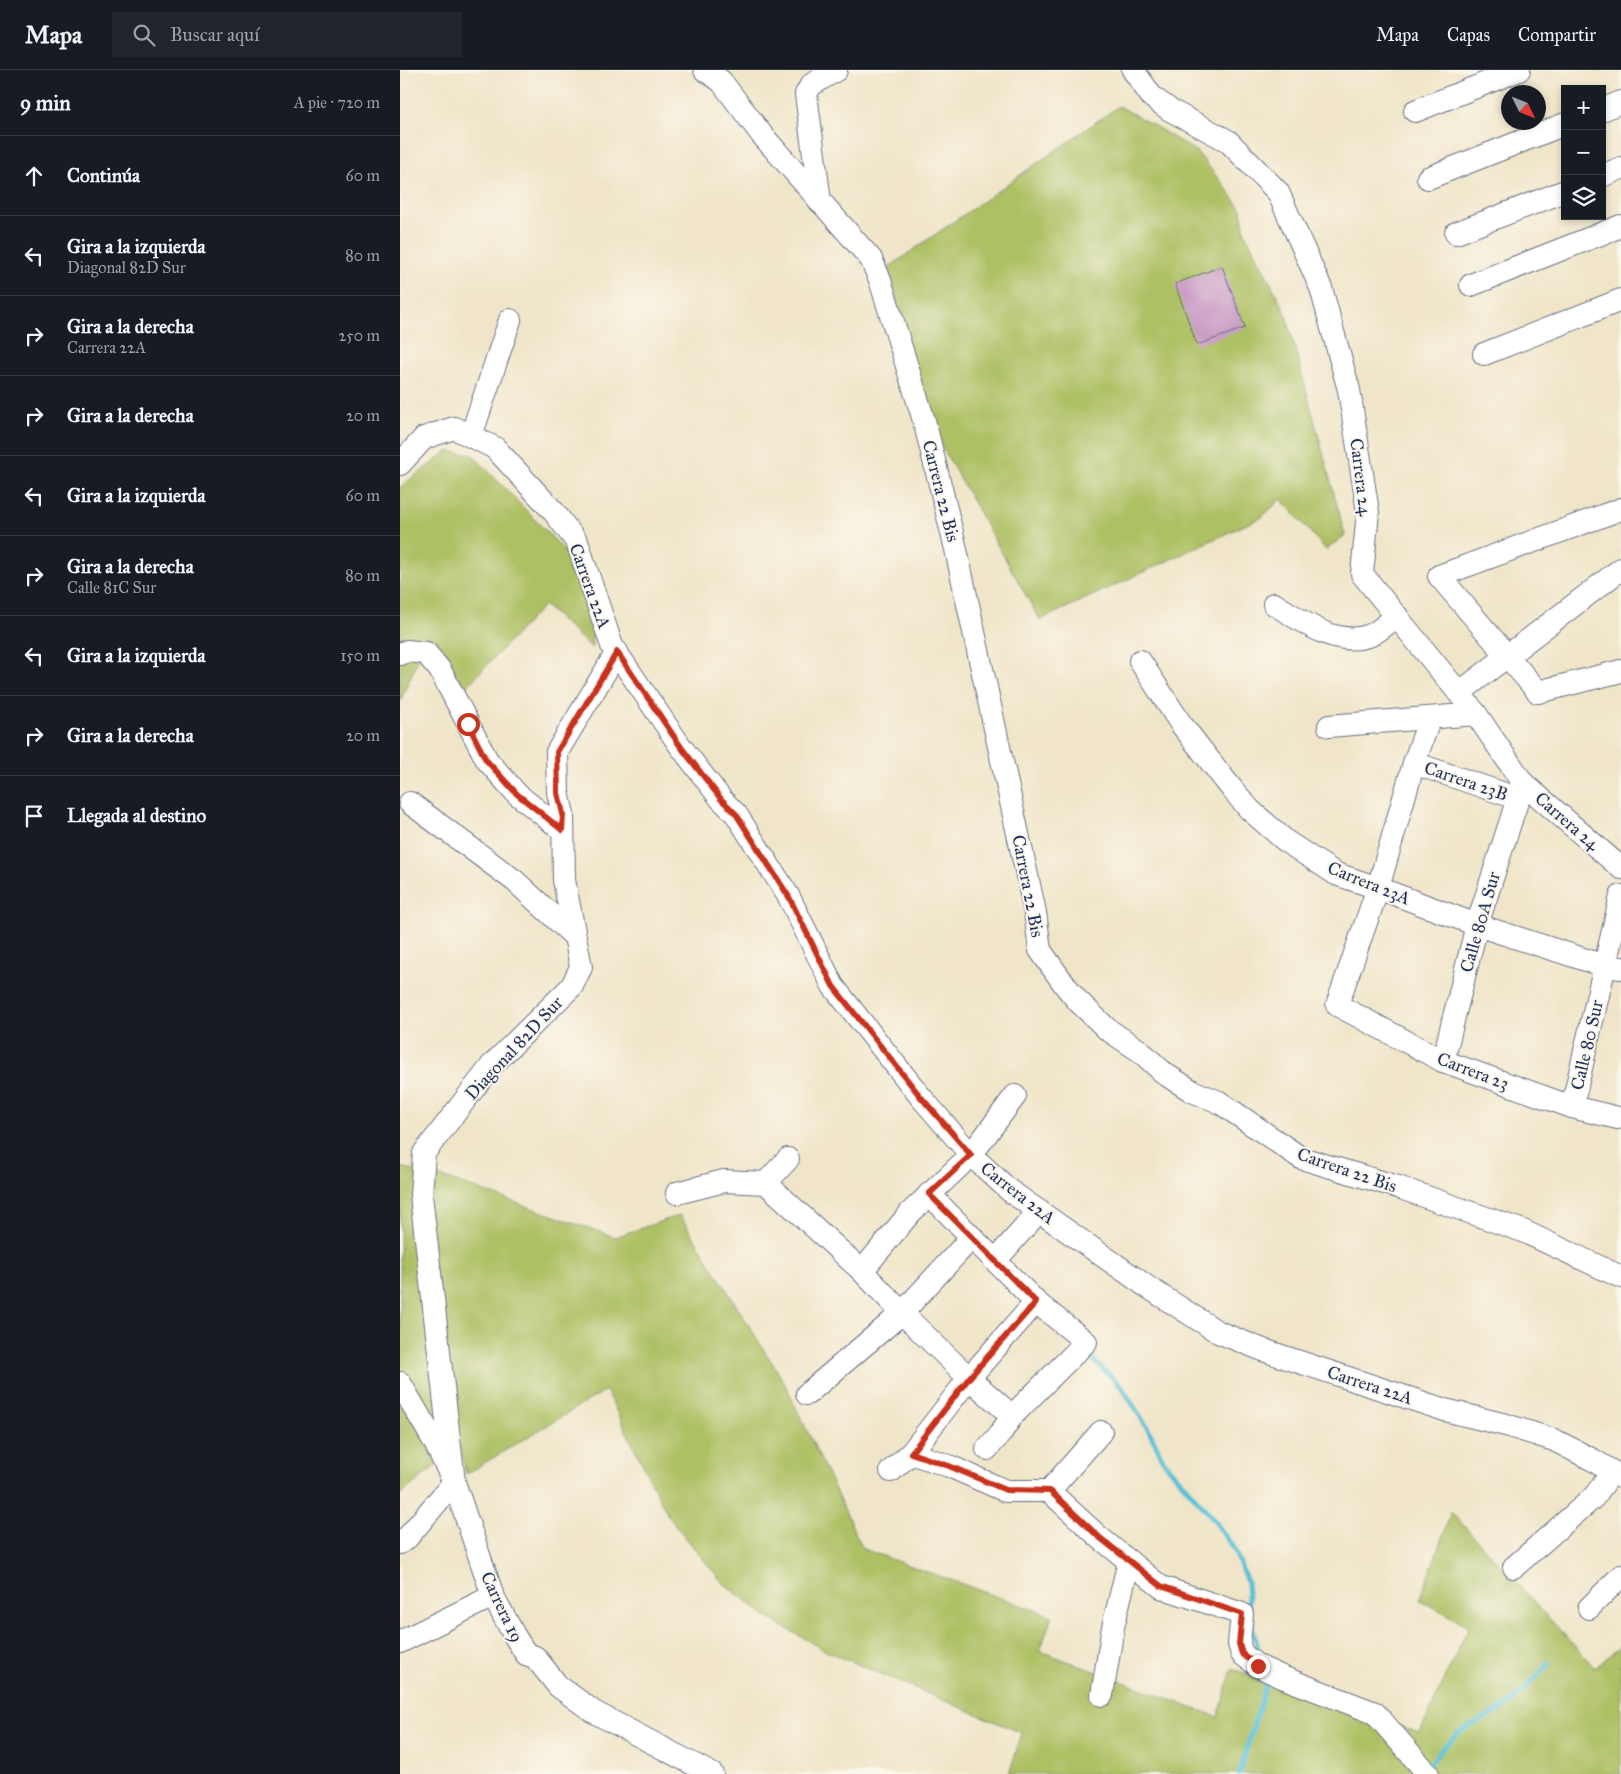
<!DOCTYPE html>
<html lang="es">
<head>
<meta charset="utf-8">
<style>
	:root { --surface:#171b24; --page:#20242c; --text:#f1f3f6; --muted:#9ea1a6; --line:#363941 }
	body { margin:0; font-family:"IM FELL Great Primer",serif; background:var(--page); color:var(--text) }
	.controls { position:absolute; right:15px; top:15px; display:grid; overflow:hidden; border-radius:0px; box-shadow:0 2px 8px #0003 }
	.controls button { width:45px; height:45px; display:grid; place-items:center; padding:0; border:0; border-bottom:1px solid var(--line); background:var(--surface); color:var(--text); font:25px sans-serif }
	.compass { position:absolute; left:1101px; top:15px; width:45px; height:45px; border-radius:50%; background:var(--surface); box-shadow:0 2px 8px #0003; rotate:133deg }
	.stop { position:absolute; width:15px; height:15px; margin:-11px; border:4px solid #c8321e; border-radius:50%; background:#fff }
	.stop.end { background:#c8321e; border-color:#fff; box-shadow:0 1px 5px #0008 }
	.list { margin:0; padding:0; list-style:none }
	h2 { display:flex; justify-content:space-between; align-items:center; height:65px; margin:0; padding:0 20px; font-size:21px }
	h2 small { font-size:16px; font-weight:400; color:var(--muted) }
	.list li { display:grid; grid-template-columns:32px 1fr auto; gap:15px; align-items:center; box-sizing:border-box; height:80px; padding:0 20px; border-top:1px solid var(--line) }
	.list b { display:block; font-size:19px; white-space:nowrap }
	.list p { margin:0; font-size:16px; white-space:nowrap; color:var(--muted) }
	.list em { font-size:16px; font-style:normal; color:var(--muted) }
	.icon { flex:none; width:28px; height:28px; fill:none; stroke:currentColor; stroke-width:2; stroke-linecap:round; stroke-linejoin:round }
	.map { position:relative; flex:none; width:1221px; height:1704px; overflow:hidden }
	header { display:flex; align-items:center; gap:30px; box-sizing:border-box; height:70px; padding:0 25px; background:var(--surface); border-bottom:1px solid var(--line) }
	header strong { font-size:24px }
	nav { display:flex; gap:28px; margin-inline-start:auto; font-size:18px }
	.search { width:350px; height:45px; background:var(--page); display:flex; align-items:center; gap:12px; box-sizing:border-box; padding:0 18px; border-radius:0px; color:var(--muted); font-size:19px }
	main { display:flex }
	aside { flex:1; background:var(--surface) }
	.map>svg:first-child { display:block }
</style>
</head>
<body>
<header>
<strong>Mapa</strong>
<div class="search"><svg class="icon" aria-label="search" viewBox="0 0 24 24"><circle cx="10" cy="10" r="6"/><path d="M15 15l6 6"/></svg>Buscar aquí</div>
<nav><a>Mapa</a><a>Capas</a><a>Compartir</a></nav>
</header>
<main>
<aside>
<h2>9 min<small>A pie · 720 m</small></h2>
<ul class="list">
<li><svg class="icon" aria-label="ahead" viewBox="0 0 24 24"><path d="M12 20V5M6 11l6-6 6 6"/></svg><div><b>Continúa</b></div><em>60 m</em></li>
<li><svg class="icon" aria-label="left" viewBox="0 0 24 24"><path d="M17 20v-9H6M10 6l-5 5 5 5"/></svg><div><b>Gira a la izquierda</b><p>Diagonal 82D Sur</p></div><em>80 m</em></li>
<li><svg class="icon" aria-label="right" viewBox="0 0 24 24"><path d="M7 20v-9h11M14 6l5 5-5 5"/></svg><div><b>Gira a la derecha</b><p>Carrera 22A</p></div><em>250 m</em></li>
<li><svg class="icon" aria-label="right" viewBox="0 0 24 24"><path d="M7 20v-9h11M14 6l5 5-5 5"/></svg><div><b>Gira a la derecha</b></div><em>20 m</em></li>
<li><svg class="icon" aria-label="left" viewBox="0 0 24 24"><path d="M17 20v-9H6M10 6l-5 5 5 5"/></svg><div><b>Gira a la izquierda</b></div><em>60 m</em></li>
<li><svg class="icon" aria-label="right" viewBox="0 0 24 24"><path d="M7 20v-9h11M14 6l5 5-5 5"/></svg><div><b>Gira a la derecha</b><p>Calle 81C Sur</p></div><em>80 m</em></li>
<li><svg class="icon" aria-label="left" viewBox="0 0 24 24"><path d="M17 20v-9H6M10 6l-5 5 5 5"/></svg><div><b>Gira a la izquierda</b></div><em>150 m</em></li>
<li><svg class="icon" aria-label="right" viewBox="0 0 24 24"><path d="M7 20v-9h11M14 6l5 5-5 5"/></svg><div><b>Gira a la derecha</b></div><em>20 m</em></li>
<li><svg class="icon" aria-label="arrive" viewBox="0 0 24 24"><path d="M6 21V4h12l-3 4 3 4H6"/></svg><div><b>Llegada al destino</b></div></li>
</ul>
</aside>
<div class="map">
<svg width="1221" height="1704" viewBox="0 0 1221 1704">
	<rect width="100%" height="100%" fill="#fbf7ec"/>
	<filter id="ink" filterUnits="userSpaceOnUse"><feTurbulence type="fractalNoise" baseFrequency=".02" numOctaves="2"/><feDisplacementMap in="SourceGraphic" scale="10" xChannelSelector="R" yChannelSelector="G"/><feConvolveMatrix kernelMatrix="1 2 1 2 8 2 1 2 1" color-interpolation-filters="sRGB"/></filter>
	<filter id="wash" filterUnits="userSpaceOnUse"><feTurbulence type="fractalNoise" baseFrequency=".0096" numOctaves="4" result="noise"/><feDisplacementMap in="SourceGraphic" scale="20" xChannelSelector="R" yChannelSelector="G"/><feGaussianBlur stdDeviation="1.12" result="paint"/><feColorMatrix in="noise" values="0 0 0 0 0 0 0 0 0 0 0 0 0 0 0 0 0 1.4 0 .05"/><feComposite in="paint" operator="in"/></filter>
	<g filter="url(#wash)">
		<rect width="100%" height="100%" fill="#f0e5c8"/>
		<!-- green -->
		<g fill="#adc063" stroke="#647860">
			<polygon points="719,36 758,58 797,82 826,118 841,139 845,163 885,241 945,465 926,480 881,429 862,447 640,550 530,356 486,199"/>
			<polygon points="48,381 73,385 164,480 180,515 192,551 192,578 144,535 66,617 45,589 25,573 0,632 0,417"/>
			<polygon points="0,1097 36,1105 215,1167 280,1145 384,1312 463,1479 652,1546 640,1581 818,1647 832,1599 1020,1663 1069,1556 1020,1530 1051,1442 1195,1598 1221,1575 1221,1704 609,1704 622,1663 426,1581 368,1548 322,1512 268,1446 206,1320 66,1404 60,1376 0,1425"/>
		</g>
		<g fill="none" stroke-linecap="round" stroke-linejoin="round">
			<!-- stream -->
			<g stroke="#59c0d6" stroke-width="5">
				<polyline points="684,1281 722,1317 748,1359 765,1393 812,1447 834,1479 847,1512 849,1541"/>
				<polyline points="851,1552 861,1589"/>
				<polyline points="1028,1696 1042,1679 1059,1662 1099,1641 1115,1629 1149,1594"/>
				<polyline points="839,1704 865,1618 863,1605"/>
			</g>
		</g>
		<g id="blocks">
			<!-- building -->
			<polygon fill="#cb9ec6" points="822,196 845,258 797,275 775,214"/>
		</g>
	</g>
	<g filter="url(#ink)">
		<use href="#blocks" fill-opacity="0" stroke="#666f83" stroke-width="1"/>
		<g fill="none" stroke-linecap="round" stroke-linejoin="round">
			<defs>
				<g id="minor">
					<polyline points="305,0 321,11 362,65 471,189 480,210 525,354 555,475 635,842 640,880 664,914 678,931 707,959 740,981 765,1004 792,1021 819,1032 901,1088 998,1117 1123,1161 1221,1207"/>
					<polyline points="733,0 752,27 770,40 828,71 878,122 921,218 949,320 968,442 962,504 1076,644 1123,713 1221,798"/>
					<polyline points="1202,40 1221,32"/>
					<polyline points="1015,41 1119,0"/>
					<polyline points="1202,106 1221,98"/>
					<polyline points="1028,108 1165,54"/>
					<polyline points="420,132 406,24 411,15 436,0"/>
					<polyline points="1056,163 1165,121"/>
					<polyline points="1071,215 1221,156"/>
					<polyline points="1084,284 1221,230"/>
					<polyline points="71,366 110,250"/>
					<polyline points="0,394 24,368 54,358 95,378 154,442 177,472 212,576 281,677 321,729 336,744 389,827 433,916 520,1026 571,1085 610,1121 749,1218 818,1262 863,1280 1045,1340 1106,1355 1154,1370 1193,1390 1221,1407"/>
					<polyline points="1221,439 1039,506 1138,622 1221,601"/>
					<path d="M874,534C901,550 934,577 968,566C978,563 988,552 997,546"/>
					<polyline points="0,584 7,581 26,583 40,600 87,690 117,724 162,760"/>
					<polyline points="740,591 781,654 832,719 850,740 887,772 936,804 978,818 1077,855 1205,896 1221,898"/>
					<polyline points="1059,623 1221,499"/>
					<polyline points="1030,648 1014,693 978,818 937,935 1043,991 1172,1037 1218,1048"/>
					<polyline points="929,656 1076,644"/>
					<polyline points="1014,693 1119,729"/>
					<polyline points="10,733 115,811 174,866"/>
					<polyline points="1043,991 1077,855 1123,713"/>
					<polyline points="1172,1037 1221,826"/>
					<polyline points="388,1089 366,1113 462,1201 502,1243 569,1308 612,1346"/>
					<polyline points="277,1123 324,1111 366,1113"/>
					<polyline points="529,1124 636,1232 686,1272 612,1346 600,1364 587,1379"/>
					<polyline points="595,1191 639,1141"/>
					<polyline points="462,1201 510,1143 571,1085 615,1026"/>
					<polyline points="0,1313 34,1371 54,1412 93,1526 114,1565 126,1584 135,1587 158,1616 194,1642 312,1704"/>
					<polyline points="407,1324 502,1243 572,1167"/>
					<polyline points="511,1383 549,1396 606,1421 649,1421 701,1362"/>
					<polyline points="491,1401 511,1383 569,1308 636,1232"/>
					<polyline points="649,1421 699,1467 761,1517 842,1544 839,1574 842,1584 858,1596 882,1607 975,1643 1028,1704"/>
					<polyline points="0,1473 7,1468 54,1412 21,1125 24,1083 92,995 172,916 181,897 164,810 163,744 158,723 157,682 217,582"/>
					<polyline points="1114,1497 1194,1427 1212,1402"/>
					<polyline points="1189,1538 1221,1506"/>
					<polyline points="0,1572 93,1526"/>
					<polyline points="702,1625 713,1557 729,1491"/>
				</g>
			</defs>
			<!-- minor casing -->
			<use href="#minor" stroke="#666f83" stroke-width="24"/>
			<!-- minor -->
			<use href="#minor" stroke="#fff" stroke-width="22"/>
		</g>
	</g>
	<g fill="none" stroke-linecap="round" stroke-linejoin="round" filter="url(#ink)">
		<!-- route -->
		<polyline stroke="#c8321e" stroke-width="6" points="68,654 86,690 117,724 162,760 163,744 158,723 157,682 217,582 281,677 321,729 336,744 389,827 433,916 520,1026 571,1085 529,1124 636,1232 569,1308 511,1383 549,1396 606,1420 650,1421 699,1467 761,1516 842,1544 839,1574 842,1584 858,1596"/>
	</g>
	<g text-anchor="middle" stroke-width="4" stroke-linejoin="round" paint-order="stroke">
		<!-- street labels -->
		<g font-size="18" fill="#1b2f5e" stroke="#fbf7ec">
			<text transform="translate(961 407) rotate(83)" y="6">Carrera 24</text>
			<text transform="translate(541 421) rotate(76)" y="6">Carrera 22 Bis</text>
			<text transform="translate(190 516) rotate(70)" y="6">Carrera 22A</text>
			<text transform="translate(1066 711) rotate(19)" y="6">Carrera 23B</text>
			<text transform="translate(1167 751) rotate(41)" y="6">Carrera 24</text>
			<text transform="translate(969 813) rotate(22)" y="6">Carrera 23A</text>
			<text transform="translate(628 816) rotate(79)" y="6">Carrera 22 Bis</text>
			<text transform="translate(1080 852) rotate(-74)" y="6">Calle 80A Sur</text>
			<text transform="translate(1187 975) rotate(-77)" y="6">Calle 80 Sur</text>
			<text transform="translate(114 978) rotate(-47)" y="6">Diagonal 82D Sur</text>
			<text transform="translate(1073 1001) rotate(21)" y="6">Carrera 23</text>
			<text transform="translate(947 1100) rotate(19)" y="6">Carrera 22 Bis</text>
			<text transform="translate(618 1123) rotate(38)" y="6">Carrera 22A</text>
			<text transform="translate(970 1315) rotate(18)" y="6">Carrera 22A</text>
			<text transform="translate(102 1537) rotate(65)" y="6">Carrera 19</text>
		</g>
	</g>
</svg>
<div class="controls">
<button>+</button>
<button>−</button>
<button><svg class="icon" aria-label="layers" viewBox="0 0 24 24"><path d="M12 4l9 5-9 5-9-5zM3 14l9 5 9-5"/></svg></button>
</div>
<svg class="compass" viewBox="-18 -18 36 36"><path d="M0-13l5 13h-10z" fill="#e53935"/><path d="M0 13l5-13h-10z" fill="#9ea1a6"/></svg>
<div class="stop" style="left:68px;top:654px"></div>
<div class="stop end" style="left:858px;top:1596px"></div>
</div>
</main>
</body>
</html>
